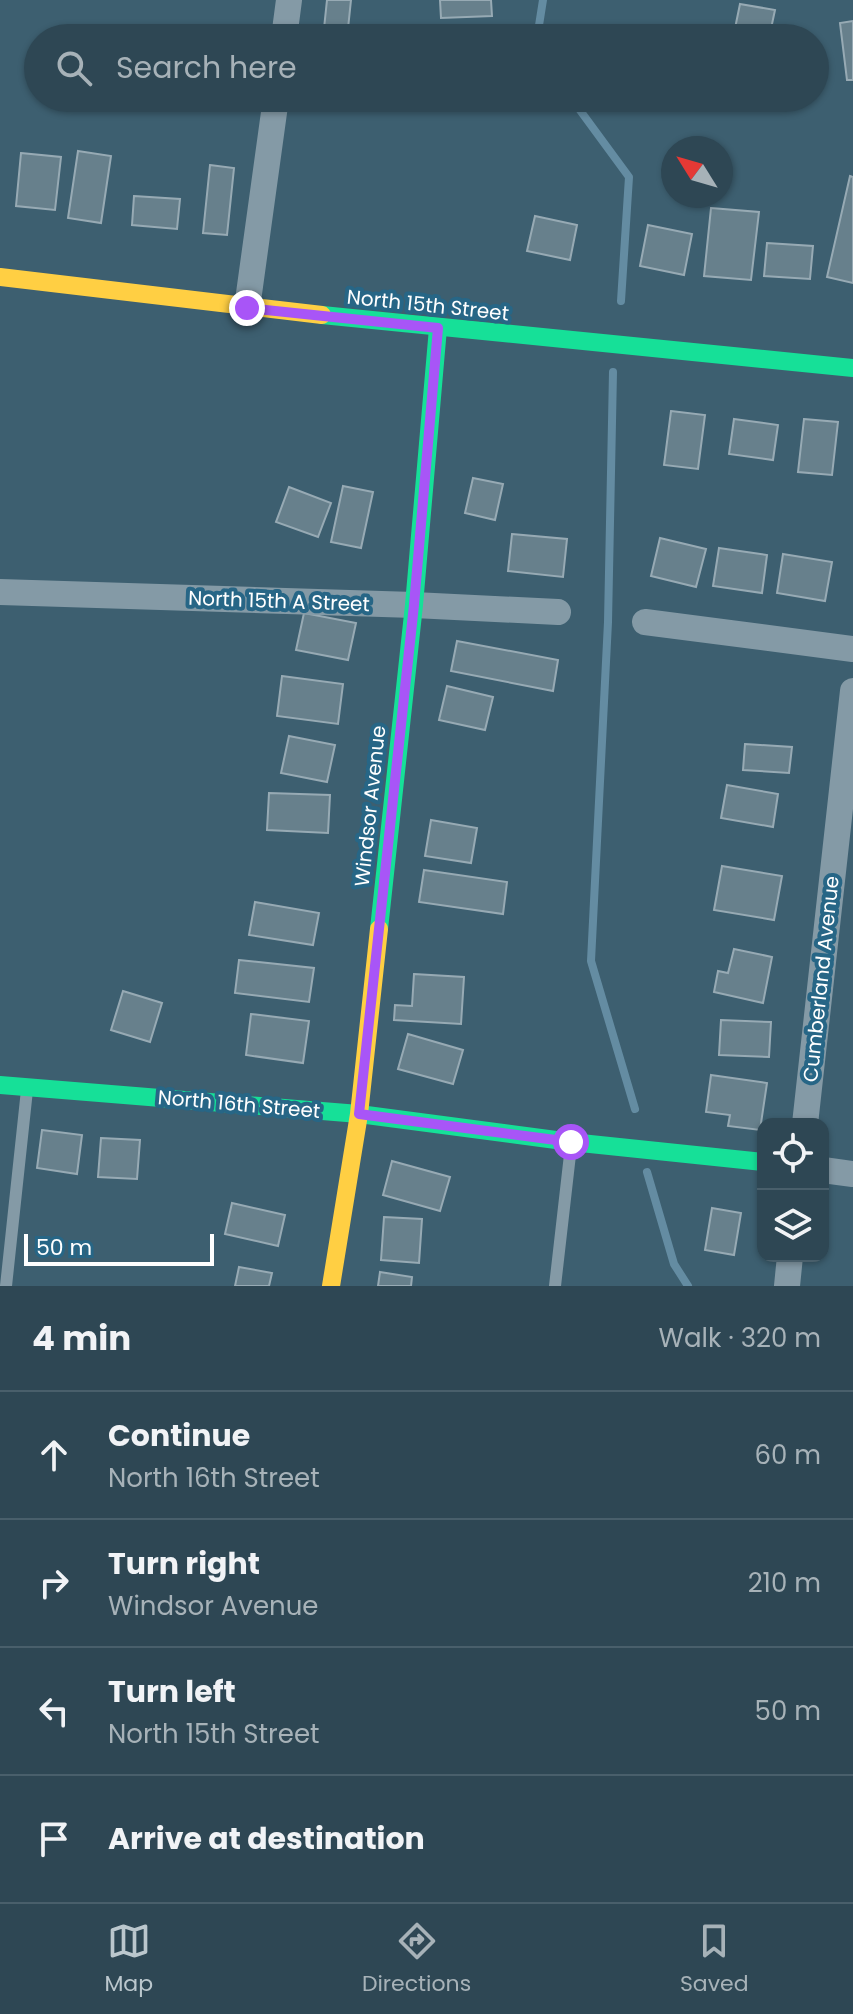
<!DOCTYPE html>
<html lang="en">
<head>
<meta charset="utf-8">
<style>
	:root { --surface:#2e4754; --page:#364e5a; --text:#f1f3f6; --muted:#a7b2b8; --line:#495f6b; --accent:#bbc7cd }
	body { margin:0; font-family:Poppins,sans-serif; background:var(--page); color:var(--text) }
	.controls { position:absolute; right:24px; bottom:24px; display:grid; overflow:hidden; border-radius:16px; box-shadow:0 2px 6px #0004 }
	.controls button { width:72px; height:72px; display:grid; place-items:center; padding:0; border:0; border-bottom:2px solid var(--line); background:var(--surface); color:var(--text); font:40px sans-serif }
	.compass { position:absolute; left:661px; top:136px; width:72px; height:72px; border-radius:50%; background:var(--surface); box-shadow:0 2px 6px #0004; rotate:307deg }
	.scale { position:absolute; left:24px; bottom:20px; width:190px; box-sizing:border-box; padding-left:8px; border:4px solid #fff; border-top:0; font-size:22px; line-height:28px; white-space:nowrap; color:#fff; -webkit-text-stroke:6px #276686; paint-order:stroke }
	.stop { position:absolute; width:24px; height:24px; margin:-18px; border:6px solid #a855f7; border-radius:50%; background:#fff }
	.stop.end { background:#a855f7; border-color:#fff; box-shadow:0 2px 8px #0008 }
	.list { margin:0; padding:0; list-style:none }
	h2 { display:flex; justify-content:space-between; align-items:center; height:104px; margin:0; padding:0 32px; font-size:34px }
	h2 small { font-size:26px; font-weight:400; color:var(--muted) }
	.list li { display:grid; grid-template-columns:52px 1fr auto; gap:24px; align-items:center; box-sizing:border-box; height:128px; padding:0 32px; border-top:2px solid var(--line) }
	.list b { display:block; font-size:30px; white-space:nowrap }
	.list p { margin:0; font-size:26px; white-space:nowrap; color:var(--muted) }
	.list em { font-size:26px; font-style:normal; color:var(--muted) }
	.icon { flex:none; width:44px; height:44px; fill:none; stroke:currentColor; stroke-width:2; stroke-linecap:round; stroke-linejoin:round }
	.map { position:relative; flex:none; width:853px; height:1286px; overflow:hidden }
	.search { position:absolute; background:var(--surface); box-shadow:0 2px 6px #0004; left:24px; right:24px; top:24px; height:88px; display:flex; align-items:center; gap:20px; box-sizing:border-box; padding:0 28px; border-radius:44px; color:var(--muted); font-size:30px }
	.sheet { height:616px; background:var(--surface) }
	nav { display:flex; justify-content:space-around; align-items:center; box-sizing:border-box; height:112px; border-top:2px solid var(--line); background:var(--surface); font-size:22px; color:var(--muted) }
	nav a { display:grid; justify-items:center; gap:4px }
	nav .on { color:var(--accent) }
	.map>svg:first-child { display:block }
</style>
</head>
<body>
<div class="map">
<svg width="853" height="1286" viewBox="0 0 853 1286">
	<rect width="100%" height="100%" fill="#3d5f70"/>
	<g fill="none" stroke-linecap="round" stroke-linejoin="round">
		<!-- stream -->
		<g stroke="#648ca2" stroke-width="8">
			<polyline points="537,38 543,0"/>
			<polyline points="571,98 629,177 621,301"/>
			<polyline points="613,372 608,622 591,961 635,1109"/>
			<polyline points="647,1172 674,1264 688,1286"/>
		</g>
	</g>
	<!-- building -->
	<g fill="#67808c" stroke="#97aab4" stroke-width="2">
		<polygon points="327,0 351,0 347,38 323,38"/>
		<polygon points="440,0 491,0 492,16 441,18"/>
		<polygon points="740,4 775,10 769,38 733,38"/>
		<polygon points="853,21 853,80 847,80 840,23"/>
		<polygon points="78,151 111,156 101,223 68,218"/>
		<polygon points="21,153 61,157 55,210 16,206"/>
		<polygon points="210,165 234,168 227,235 203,233"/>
		<polygon points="850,176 853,177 853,283 827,277"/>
		<polygon points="134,196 180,199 177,229 132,225"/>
		<polygon points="711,208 759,212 751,280 704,276"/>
		<polygon points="535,216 577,225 570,260 527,251"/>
		<polygon points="648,225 692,234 684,275 640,266"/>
		<polygon points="767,243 813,246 810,279 764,276"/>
		<polygon points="671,411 705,415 698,469 664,465"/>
		<polygon points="734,419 778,425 773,460 729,454"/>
		<polygon points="804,419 838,422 832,475 798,472"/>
		<polygon points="473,478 503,484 495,520 465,513"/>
		<polygon points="343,486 373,492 361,548 331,542"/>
		<polygon points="289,487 331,503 318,537 276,522"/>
		<polygon points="512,534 567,539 563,577 508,571"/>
		<polygon points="660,538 706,549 696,587 651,576"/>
		<polygon points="719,548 767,555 762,593 713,586"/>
		<polygon points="783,554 832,562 825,601 777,593"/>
		<polygon points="304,613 356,623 348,660 296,650"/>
		<polygon points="457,641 558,660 553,691 451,671"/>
		<polygon points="282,676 343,684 338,724 277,716"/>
		<polygon points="447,686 493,697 485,730 439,720"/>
		<polygon points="289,736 335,745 327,782 281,773"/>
		<polygon points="745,744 792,747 789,773 743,770"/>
		<polygon points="727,785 778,794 773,827 721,818"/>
		<polygon points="269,793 330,795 328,833 267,830"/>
		<polygon points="431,820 477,828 471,863 425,856"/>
		<polygon points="722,866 782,876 774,920 714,910"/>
		<polygon points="424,870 507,882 503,914 419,902"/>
		<polygon points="255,902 319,913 313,945 249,935"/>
		<polygon points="734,949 772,957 763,1003 714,992 718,971 728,973"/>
		<polygon points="239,960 314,968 309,1002 235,993"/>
		<polygon points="414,974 464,977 461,1024 394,1020 395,1005 412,1006"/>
		<polygon points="123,991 162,1003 150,1042 111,1030"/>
		<polygon points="251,1014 309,1021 303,1063 246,1055"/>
		<polygon points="721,1020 771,1022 769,1057 719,1055"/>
		<polygon points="408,1034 463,1050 453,1084 398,1069"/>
		<polygon points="711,1075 767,1083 760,1130 728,1126 730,1115 706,1112"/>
		<polygon points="42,1130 82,1135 77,1174 37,1168"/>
		<polygon points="101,1138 140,1140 137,1179 98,1177"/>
		<polygon points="392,1161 450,1177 440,1211 383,1195"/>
		<polygon points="232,1203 285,1215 278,1246 225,1234"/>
		<polygon points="712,1208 741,1213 734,1255 705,1250"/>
		<polygon points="384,1217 422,1219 419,1263 381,1260"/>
		<polygon points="239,1267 272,1273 269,1286 235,1286"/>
		<polygon points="380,1272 412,1277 411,1286 378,1286"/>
	</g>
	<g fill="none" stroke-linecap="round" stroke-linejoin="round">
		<!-- lane -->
		<g stroke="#849aa6" stroke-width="12">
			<polyline points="6,1286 27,1090"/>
			<polyline points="555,1286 571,1146"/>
		</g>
		<!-- street -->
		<g stroke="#849aa6" stroke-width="26">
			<polyline points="284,38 289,0"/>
			<polyline points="247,308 276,98"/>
			<polyline points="0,592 414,605 558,612"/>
			<polyline points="645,622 853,649"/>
			<polyline points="805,1124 853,691"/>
			<polyline points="823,1170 853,1174"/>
			<polyline points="787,1286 790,1256"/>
		</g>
		<!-- fast -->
		<g stroke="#16e098" stroke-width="18">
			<polyline points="322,315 853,368"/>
			<polyline points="379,929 414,605 438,328"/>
			<polyline points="0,1085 359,1114 571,1142 763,1162"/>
		</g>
		<!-- slow -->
		<g stroke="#ffcf43" stroke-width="18">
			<polyline points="0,277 322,315"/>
			<polyline points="331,1286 359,1114 379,929"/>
		</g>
	</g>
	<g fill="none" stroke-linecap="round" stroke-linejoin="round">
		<!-- route -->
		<polyline stroke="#a855f7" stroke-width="10" points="247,308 438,328 414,605 359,1114 571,1142"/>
	</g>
	<g text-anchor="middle" stroke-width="8" stroke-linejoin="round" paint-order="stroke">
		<!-- street labels -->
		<g font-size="20" fill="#fff" stroke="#276686">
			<text transform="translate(428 305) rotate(6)" y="7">North 15th Street</text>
			<text transform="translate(279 601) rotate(2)" y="7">North 15th A Street</text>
			<text transform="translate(370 806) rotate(-84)" y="7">Windsor Avenue</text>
			<text transform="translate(821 979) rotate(-84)" y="7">Cumberland Avenue</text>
			<text transform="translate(239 1104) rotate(5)" y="7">North 16th Street</text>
		</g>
	</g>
</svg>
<div class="controls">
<button><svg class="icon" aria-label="locate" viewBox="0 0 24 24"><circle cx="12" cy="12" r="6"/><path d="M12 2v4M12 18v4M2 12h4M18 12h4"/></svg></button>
<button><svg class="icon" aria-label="layers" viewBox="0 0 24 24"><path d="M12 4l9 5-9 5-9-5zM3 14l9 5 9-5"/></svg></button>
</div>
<svg class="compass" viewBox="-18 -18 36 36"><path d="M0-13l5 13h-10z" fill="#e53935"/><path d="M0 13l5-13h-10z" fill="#a7b2b8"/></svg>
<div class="scale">50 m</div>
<div class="stop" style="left:571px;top:1142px"></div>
<div class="stop end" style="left:247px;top:308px"></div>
<div class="search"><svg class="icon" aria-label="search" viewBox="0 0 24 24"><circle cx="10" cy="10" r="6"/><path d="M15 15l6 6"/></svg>Search here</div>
</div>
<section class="sheet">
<h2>4 min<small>Walk · 320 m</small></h2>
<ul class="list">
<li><svg class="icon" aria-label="ahead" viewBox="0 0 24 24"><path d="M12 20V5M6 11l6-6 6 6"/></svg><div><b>Continue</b><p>North 16th Street</p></div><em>60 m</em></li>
<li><svg class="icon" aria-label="right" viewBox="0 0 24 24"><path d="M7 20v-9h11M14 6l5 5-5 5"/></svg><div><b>Turn right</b><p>Windsor Avenue</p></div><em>210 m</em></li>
<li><svg class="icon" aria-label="left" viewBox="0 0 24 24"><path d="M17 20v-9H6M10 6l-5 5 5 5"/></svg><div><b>Turn left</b><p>North 15th Street</p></div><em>50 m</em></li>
<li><svg class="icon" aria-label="arrive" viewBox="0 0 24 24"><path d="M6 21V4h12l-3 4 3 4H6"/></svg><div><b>Arrive at destination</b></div></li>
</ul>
</section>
<nav>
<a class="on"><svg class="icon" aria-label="map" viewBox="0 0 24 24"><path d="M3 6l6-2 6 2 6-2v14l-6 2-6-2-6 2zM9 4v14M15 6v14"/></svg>Map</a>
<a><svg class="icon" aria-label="directions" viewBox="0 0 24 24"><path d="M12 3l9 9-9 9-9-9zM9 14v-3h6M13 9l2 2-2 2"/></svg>Directions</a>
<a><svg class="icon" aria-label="saved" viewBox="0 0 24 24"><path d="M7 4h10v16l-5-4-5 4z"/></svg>Saved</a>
</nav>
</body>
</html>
